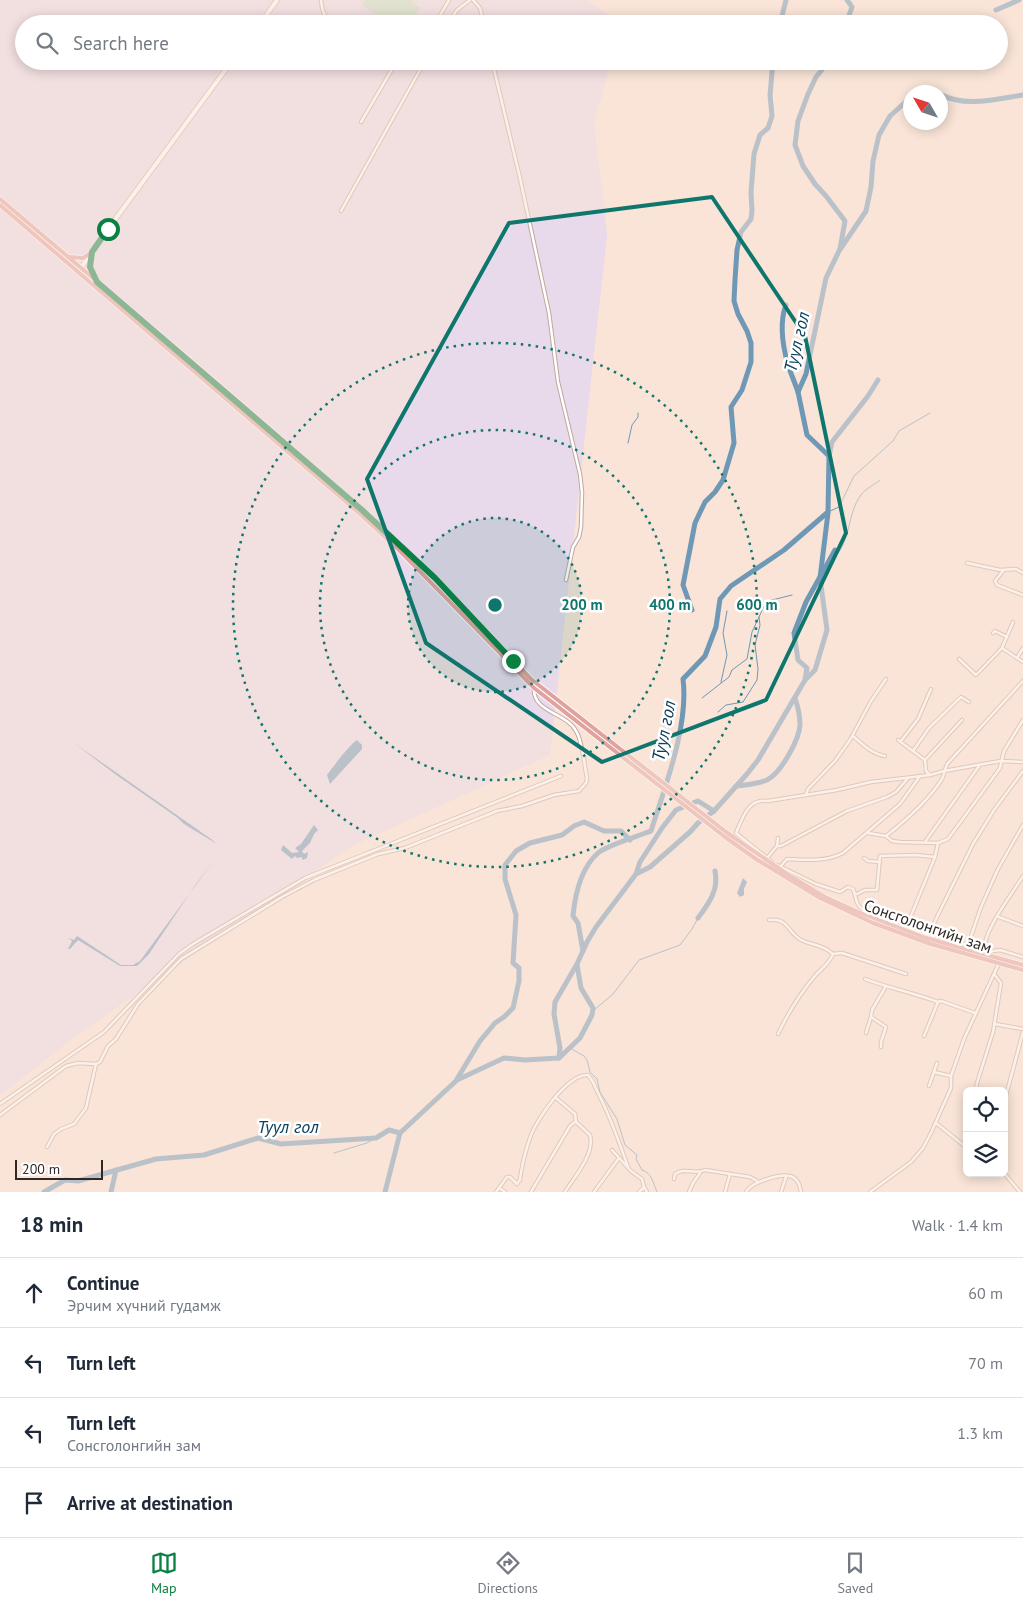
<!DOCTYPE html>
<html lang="en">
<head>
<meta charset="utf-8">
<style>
	:root { --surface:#fff; --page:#f6f6f7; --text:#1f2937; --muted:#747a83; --line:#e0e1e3; --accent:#0b8043 }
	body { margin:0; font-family:"PT Sans",sans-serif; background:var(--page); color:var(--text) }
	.controls { position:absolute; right:15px; bottom:15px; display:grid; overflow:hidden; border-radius:8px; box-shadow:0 2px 12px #0003 }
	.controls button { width:45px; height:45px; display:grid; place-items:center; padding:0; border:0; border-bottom:1px solid var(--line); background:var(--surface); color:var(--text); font:25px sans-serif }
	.compass { position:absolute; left:903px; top:85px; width:45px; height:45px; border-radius:50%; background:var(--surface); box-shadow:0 2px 12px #0003; rotate:309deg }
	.scale { position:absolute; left:15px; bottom:12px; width:88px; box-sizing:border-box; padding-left:5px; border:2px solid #302824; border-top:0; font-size:14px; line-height:18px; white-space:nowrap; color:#302824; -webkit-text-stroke:4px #fff; paint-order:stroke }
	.stop { position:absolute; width:15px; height:15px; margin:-11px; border:4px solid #0b8043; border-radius:50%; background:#fff }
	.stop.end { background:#0b8043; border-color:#fff; box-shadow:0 1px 5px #0008 }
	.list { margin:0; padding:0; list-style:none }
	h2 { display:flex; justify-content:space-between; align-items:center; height:65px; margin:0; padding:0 20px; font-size:21px }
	h2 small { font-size:16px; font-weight:400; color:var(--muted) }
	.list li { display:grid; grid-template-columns:32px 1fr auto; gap:15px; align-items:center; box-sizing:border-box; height:70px; padding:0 20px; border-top:1px solid var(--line) }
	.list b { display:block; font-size:19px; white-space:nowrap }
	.list p { margin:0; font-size:16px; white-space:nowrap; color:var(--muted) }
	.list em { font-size:16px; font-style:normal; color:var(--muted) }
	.icon { flex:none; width:28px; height:28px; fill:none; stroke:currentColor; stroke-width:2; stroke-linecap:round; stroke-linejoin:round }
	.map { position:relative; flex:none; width:1023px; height:1192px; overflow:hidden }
	.search { position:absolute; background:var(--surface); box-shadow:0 2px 12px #0003; left:15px; right:15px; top:15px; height:55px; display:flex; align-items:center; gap:12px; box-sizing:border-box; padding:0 18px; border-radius:28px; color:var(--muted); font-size:19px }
	.sheet { height:345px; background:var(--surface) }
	nav { display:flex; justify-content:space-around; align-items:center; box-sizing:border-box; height:70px; border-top:1px solid var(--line); background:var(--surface); font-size:14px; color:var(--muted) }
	nav a { display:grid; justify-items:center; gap:2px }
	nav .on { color:var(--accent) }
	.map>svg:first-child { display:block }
</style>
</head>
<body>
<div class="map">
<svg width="1023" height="1192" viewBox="0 0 1023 1192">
	<rect width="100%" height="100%" fill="#f9e4d7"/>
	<!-- industrial -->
	<polygon fill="#e8d9eb" points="0,0 586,0 621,24 24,24 24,61 612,61 594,121 607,235 550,755 352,846 84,1030 0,1095"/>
	<!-- green -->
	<polygon fill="#c4ddc6" points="366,0 410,0 420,8 408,24 387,24 362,5"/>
	<!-- water -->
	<g fill="#6e98b5">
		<path d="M357,740L362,745V749L330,784L327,775C333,767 350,744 357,740Z"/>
		<polygon points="74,743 211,839 217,844 184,824 178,818 115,774"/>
		<polygon points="314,825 318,830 314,834 310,843 302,851 304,854 308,852 307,858 302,860 302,857 297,858 295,856 292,859 281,850 283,845 292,853 299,852 295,848 301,844"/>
		<polygon points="215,859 196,884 149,954 137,966 120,966 78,940 70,949 68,949 72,941 68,938 74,940 77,936 121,965 133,965 140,961"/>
		<polygon points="743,878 747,882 744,889 744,895 740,897 737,893"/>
	</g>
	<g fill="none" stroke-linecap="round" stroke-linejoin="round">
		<!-- stream -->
		<g stroke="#6e98b5" stroke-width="1">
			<polyline points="628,443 632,425 638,417 638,413"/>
			<polyline points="828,512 839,507 854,476 893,441 899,431 930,413"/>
			<path d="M830,560C852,547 846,514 861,495C865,489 874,485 880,480"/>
			<polyline points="721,682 727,655 723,633 727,611"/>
			<polyline points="702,698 729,677 732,670 747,659 752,632 765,604 768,601 792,595"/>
			<polyline points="718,712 726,705 743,702 757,680 758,669 755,645 760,625 759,617"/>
			<polyline points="593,1011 613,994 639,960 680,945 692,929 698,918"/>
			<path d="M570,1048L584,1056L587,1060L590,1072L597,1079L600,1092L617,1119L625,1145L637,1155L636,1159L642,1170C652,1173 653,1183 657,1192"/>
			<polyline points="334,1153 367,1143 376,1138"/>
		</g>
		<!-- river -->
		<g stroke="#6e98b5" stroke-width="5">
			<polyline points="996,10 1019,0"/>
			<polyline points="780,24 786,0"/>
			<polyline points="846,24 852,7 847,0"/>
			<polyline points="829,61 816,77 808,94 798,121 795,145 803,166 815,184 826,196 845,221 840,249"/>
			<path d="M940,94C965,108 996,99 1023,95"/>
			<path d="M786,305C779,323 783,347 788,365C791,374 795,383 798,392"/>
			<polyline points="829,456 832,442 868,396 878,380"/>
			<polyline points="692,610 683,585 695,523 705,502 715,492 723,480 734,443 731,407 742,390 751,362 751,343 747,331 738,314 734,301 735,280 737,250 741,232 751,219 752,211 751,192 754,154 760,135 768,128 772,116 770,95 773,61"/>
			<polyline points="805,680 815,670 827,630 820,578 828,513"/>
			<path d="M736,786C746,785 757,784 767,780C781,773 799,740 800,725C800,715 798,707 795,698"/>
			<polyline points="636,874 650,867 690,832 698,823 714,811 747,774 758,760 805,680 807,668 798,660 794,633 806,602 835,550"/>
			<path d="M698,918C709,903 719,890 715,871"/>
			<path d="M583,951L578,923L573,916C575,895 581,868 598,853C607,845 639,836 651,831C665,787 689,725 683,679L705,656L716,627L720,599L731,586L784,550L828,512L829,456L807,435L798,392L806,374L826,278L839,251L866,211L871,187L873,161L879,135L890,116L910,98"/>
			<polyline points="559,1058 580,1038 592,1015 593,1008 581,988 577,965"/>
			<polyline points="457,1079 480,1041 495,1023 504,1017 513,1008 519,981 519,968 513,963 516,915 505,879 505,865 516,851 530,843 562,835 574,826 584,822 604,831 621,831 630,840"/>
			<polyline points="44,1192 65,1180 78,1181 156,1159 204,1155 258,1138 281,1144 376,1138 389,1130 400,1133"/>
			<polyline points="111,1192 116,1170"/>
			<polyline points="385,1192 400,1133 457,1080 504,1058 525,1060 559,1058 560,1048 554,1014 555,1002 577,964 587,942 596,927 636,874 640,862 662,828 676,810 698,801 714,811"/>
		</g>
		<defs>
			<g id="minor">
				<path d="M321,0C322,11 324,17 333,24"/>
				<polyline points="473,0 480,8 484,24"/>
				<polyline points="435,24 449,0"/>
				<polyline points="447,24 457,10 470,0"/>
				<polyline points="384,61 392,67 413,61"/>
				<polyline points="414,61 423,65"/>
				<polyline points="492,61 520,178 549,313 558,382 580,474 582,492 581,527 579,537 573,547 566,580"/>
				<polyline points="361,122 391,71 392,67"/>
				<polyline points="341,211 425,61"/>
				<polyline points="967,563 1000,570 1016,569 1023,573"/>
				<polyline points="1003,571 995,581 997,585 1023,595"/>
				<polyline points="993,633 995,631 1007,637"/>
				<polyline points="1002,648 1013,622"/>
				<polyline points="1017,658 1023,648"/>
				<polyline points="959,659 976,675 1002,648 1023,662"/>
				<path d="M853,736C862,744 872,754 885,756"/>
				<polyline points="898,740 925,760 926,771 930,775"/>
				<polyline points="901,741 918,719 931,689"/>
				<polyline points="913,751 929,728 961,697 969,702"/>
				<polyline points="925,760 962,720"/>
				<polyline points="806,795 808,789 835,761 850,740 871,701 886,679"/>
				<polyline points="868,833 886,836 892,841 900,842 938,843 948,839 1000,768 1004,751 1023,720"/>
				<path d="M886,836C905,821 929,800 942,779C944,775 945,769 947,764L1023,681"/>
				<polyline points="925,842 979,766"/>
				<polyline points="777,846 778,838"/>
				<polyline points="767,858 777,846 781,846 847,811 887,797 896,792 908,778"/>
				<polyline points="864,858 868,861 880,862"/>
				<path d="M772,862L736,833C743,817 748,798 768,801L837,790L871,782L930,775L944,771L989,763L1001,761L1023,762"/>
				<path d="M777,865L816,884L840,892L848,887L853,889C856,894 855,903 860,907C870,918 923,935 938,936L988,952L1000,950L1023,957"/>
				<path d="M779,868L787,859C806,860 826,862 843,853L900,804L920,776"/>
				<polyline points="857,894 865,890 877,890 880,856 915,855 935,857"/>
				<polyline points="999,917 1023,926"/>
				<path d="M769,920C789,918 786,931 801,940C813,946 822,944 833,954L842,953L906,974"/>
				<polyline points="906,928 935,857 938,843"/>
				<polyline points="929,936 936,919 973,844 994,810 1023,771"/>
				<polyline points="968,945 981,907 998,869 1023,825"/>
				<path d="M984,951C983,931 1012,894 1023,876"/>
				<path d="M865,979C889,988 914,993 938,1002L941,1001L975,1013"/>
				<polyline points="995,1024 1023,1029"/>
				<polyline points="866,1033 871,1017"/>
				<path d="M778,1034C788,1013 799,995 814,977C821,968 828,966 833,954"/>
				<polyline points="924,1036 938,1002"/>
				<polyline points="881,1047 881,1042 886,1027 871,1017 872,1010 886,986"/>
				<polyline points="934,1072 951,1076"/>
				<polyline points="929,1086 937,1063"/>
				<polyline points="976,1091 977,1083 993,1032 1001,983 994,974"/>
				<path d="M556,1098L575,1114L576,1122L590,1135C595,1154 575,1176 565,1192"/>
				<polyline points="1004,1103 1023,1032"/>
				<polyline points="0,1104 104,1032 179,954 193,944 305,878 561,776"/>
				<path d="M0,1115L66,1066L78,1063L96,1064L100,1062L108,1046L116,1039L138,1004L181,959L282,897L314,880L378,854L405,848L497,811L522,806L554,795L579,791L586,783L587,778C584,765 583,742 576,731C567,713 532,712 534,688"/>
				<polyline points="936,1123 967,1148"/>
				<polyline points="47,1147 54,1134 61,1129 74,1124 86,1108 96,1064"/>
				<polyline points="612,1150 631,1171 642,1179 644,1187"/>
				<polyline points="1004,1173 1020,1192"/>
				<path d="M674,1179L675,1174C685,1167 695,1175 705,1170L750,1177L757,1181"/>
				<polyline points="499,1188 505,1192"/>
				<path d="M496,1192L507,1177H510L517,1184L520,1180C521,1169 526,1149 530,1138C536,1120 567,1074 588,1075C594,1081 595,1088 599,1095C611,1118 619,1142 628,1167"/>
				<polyline points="531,1192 570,1126 575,1122"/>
				<polyline points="594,1192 619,1158"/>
				<polyline points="639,1192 644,1187 647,1192"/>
				<polyline points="689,1192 693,1183 700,1173"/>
				<polyline points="725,1192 730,1174"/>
				<path d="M746,1192C751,1182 779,1174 790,1176C798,1178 800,1185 801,1192"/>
				<polyline points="781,1192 786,1177"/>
				<polyline points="870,1192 911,1162 923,1148 931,1133 951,1088 951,1076 964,1039 999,963"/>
			</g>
			<g id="secondary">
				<polyline points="260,24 277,0"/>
				<polyline points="78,272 108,229 232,61"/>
			</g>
			<g id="primary">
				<polyline points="0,199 233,397 362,510 435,578 531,679 726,832 790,876 825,897 858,912 926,938 1023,965"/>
				<polyline points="0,205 359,513 399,550 534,688 725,837 756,859 820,898 873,923 931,944 1023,970"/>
				<polyline points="92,252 90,267 96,280"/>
				<polyline points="69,257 83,258 92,252"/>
			</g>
		</defs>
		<!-- minor casing -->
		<use href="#minor" stroke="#bea99d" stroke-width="4.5"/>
		<!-- secondary casing -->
		<use href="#secondary" stroke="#bea99d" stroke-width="5.5"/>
		<!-- primary casing -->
		<use href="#primary" stroke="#fff" stroke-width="5.5"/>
		<!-- minor -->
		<use href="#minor" stroke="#fff" stroke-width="2.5"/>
		<!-- secondary -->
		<use href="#secondary" stroke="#fff" stroke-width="4"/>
		<!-- primary -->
		<use href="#primary" stroke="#e1a29e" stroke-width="4"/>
	</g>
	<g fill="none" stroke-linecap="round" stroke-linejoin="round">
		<!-- route -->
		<polyline stroke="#0b8043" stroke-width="6" points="108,229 92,252 90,267 97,282 362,510 435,578 513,661"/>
	</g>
	<!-- marked area -->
	<path d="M0 0H1023V1192H0ZM712,197L805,336L846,533L766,700L602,762L426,643L367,479L509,223Z" fill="#f9e4d7" fill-opacity=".55" fill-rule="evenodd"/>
	<path fill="none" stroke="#0f766e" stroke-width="4" stroke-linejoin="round" d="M712,197L805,336L846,533L766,700L602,762L426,643L367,479L509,223Z"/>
	<!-- distance rings -->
	<circle cx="495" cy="605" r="87" fill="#0f766e" fill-opacity=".12"/>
	<g fill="none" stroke="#0f766e" stroke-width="2.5" stroke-dasharray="2.5 5">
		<circle cx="495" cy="605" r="87"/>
		<circle cx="495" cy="605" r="175"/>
		<circle cx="495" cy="605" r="262"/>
	</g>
	<g text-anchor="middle" stroke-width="5" stroke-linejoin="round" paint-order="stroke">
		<!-- street labels -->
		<g font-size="16" fill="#302824" stroke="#fff">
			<text transform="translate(928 926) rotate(19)" y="6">Сонсголонгийн зам</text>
		</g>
		<!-- water labels -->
		<g font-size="18" font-style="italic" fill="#0b415f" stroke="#fff">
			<text transform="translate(797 342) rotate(-77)" y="6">Туул гол</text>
			<text transform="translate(664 731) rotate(-79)" y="6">Туул гол</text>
			<text x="288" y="1133">Туул гол</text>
		</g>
	</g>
	<circle cx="495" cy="605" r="8" fill="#0f766e" stroke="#fff" stroke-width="2.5"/>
	<g font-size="15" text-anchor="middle" font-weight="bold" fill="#0f766e" stroke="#fff" stroke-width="5" stroke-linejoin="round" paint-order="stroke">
		<text x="582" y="610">200 m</text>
		<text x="670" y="610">400 m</text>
		<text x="757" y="610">600 m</text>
	</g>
</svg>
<div class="controls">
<button><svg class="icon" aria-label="locate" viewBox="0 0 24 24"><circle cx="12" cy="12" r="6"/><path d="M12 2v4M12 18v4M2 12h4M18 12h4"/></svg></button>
<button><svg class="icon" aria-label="layers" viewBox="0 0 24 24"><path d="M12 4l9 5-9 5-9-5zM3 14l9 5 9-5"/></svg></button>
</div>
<svg class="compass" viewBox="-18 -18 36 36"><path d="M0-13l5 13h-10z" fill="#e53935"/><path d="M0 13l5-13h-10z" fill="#747a83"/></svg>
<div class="scale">200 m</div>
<div class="stop" style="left:108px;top:229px"></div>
<div class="stop end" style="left:513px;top:661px"></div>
<div class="search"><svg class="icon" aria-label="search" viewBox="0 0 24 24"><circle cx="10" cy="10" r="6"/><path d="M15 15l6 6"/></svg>Search here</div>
</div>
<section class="sheet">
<h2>18 min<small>Walk · 1.4 km</small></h2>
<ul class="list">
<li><svg class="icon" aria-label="ahead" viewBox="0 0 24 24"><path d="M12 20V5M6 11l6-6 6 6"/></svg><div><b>Continue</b><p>Эрчим хүчний гудамж</p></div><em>60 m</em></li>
<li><svg class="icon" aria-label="left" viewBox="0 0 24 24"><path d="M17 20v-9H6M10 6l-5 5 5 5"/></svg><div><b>Turn left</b></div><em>70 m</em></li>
<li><svg class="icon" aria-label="left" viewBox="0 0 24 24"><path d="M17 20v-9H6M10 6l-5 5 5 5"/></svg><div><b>Turn left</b><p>Сонсголонгийн зам</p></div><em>1.3 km</em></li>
<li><svg class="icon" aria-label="arrive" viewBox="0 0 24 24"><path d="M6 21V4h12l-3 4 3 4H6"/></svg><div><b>Arrive at destination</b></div></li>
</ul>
</section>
<nav>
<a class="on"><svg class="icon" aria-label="map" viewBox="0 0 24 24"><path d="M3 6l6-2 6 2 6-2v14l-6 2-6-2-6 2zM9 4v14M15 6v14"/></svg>Map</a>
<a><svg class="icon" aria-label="directions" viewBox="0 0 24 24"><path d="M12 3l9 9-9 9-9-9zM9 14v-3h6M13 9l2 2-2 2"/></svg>Directions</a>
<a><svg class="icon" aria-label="saved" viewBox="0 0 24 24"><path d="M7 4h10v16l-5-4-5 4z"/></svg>Saved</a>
</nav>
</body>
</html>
